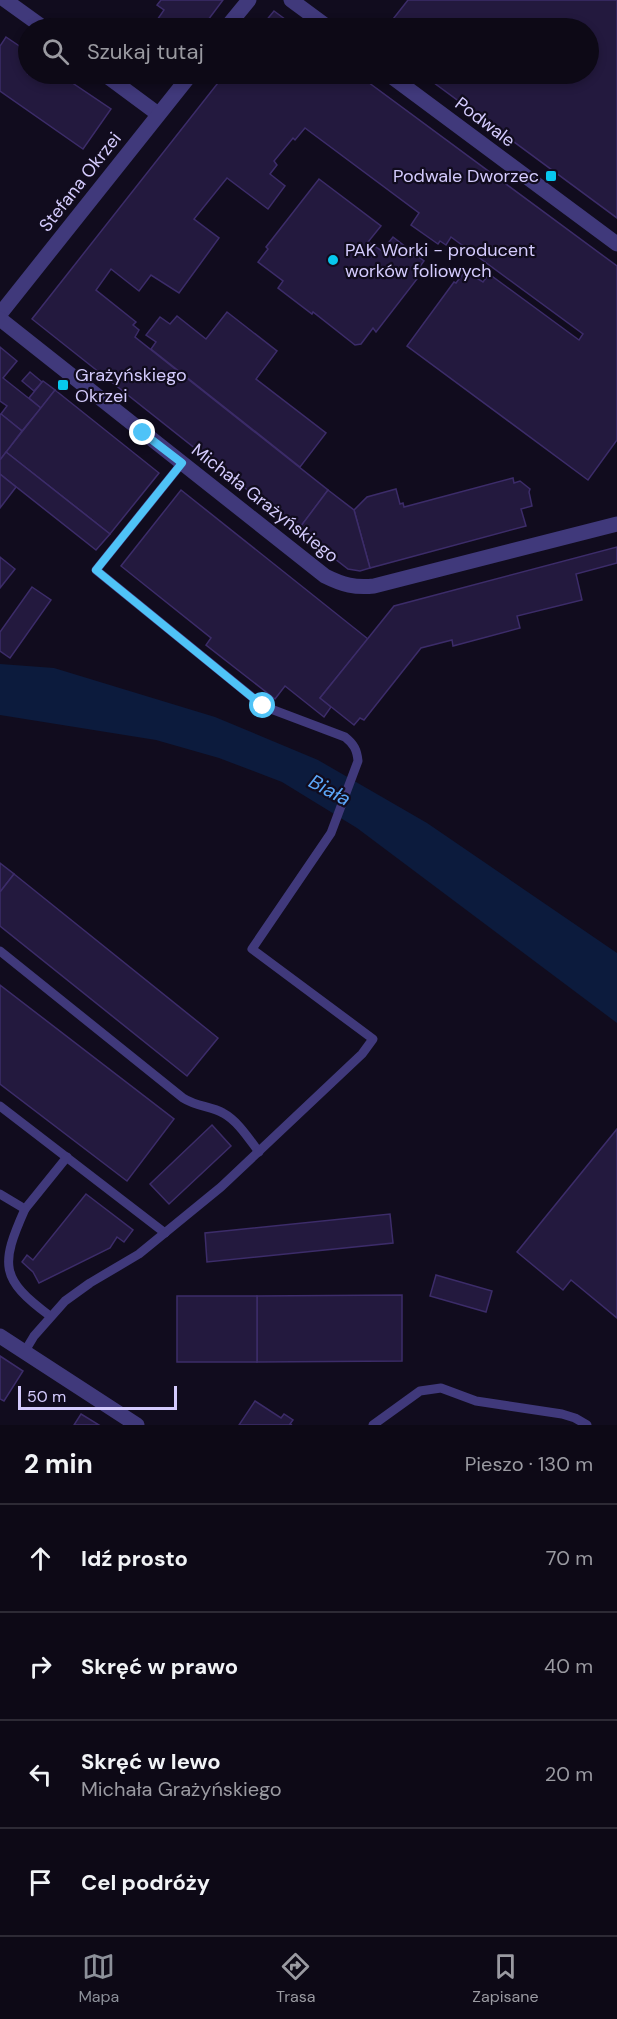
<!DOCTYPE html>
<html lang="pl">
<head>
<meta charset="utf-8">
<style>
	:root { --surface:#0d0916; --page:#1b1723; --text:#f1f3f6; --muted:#9a9aa1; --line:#2d2a35; --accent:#8c9099 }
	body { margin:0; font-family:"DM Sans",sans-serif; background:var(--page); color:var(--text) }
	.scale { position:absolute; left:18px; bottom:15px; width:159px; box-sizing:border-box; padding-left:6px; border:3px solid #d4cbfd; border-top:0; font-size:16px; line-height:21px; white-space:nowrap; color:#d4cbfd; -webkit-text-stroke:4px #110c1e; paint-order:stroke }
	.stop { position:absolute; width:18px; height:18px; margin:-14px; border:4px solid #4fc3f7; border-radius:50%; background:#fff }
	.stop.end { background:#4fc3f7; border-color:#fff; box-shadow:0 2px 6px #0008 }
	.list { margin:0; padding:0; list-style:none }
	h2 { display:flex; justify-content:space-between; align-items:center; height:78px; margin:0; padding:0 24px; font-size:26px }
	h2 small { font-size:20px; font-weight:400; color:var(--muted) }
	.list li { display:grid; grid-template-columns:39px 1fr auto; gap:18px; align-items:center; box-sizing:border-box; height:108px; padding:0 24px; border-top:2px solid var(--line) }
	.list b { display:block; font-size:22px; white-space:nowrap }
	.list p { margin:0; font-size:20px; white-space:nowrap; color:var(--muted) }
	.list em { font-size:20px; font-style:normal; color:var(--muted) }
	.icon { flex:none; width:33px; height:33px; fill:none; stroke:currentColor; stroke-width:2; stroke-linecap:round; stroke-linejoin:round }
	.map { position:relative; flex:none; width:617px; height:1425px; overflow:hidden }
	.search { position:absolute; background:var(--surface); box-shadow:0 3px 9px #0003; left:18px; right:18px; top:18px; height:66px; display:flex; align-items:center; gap:15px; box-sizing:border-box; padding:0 21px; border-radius:33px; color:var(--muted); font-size:22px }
	.sheet { height:510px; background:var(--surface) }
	nav { display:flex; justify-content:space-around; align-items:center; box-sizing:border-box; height:84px; border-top:2px solid var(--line); background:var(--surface); font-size:16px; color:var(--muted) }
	nav a { display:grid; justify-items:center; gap:3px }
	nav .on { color:var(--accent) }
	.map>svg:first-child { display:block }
</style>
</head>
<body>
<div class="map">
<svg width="617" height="1425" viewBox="0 0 617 1425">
	<rect width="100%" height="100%" fill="#110c1e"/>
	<!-- water -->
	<polygon fill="#0c1b3d" points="0,664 54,668 215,717 318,760 427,823 617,953 617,1023 357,828 282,782 219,758 156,740 0,715"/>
	<!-- building -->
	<g fill="#23193e" stroke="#3c2c69" stroke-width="1.5">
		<polygon points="161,0 223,0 202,28 163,28 155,23 164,10 157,5"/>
		<polygon points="408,0 617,0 617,218 422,74 588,74 588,28 386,28"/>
		<polygon points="274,11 297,28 260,28"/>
		<polygon points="6,37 28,52 28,74 59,74 111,109 83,149 0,91 0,46"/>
		<polygon points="225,74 357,74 617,266 617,440 588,480 407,346 454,282 456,283 465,271 483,282 489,274 579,340 583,334 451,237 446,245 440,241 438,244 411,225 419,213 305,128 295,140 293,138 274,161 277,165 270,174 285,186 268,209 227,178 194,219 219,238 179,293 151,275 139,291 111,269 96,290 136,322 133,325 139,330 135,337 328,490 298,530 32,319"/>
		<polygon points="319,179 381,226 368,242 382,251 393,237 424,261 413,276 417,279 376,332 373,328 361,344 355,345 313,312 312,314 278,288 283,281 258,262 268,249 266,247"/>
		<polygon points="227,312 277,351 256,379 326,433 300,467 151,349 156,342 146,335 160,317 170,324 177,316 206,339"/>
		<polygon points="0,347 17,361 3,378 41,408 22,431 1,414 7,406 0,401"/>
		<polygon points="30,372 42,382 34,391 22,381"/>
		<polygon points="43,381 55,390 41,408 29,398"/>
		<polygon points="55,390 159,473 110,534 6,452"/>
		<polygon points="1,414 22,431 0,460 0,415"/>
		<polygon points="6,452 110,534 96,550 0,474 0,460"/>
		<polygon points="0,474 16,487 0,508"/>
		<polygon points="513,478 514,483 520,481 530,489 529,492 532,506 521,509 526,526 370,568 354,510 367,497 396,489 400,504 403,503 404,507"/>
		<polygon points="181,490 368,639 320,698 331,707 324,717 285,686 275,699 206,645 211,638 121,566"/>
		<polygon points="328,490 354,510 370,568 360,571 348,569 298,530"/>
		<polygon points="617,547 617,563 576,574 582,600 517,616 520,628 453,646 452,640 421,648 364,720 360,718 354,725 320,698 394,606"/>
		<polygon points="0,557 15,569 0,588"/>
		<polygon points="32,587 51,600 10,658 0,651 0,632"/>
		<polygon points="0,863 14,874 0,892"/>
		<polygon points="14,874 218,1038 187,1076 0,926 0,892"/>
		<polygon points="0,985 174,1119 127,1181 0,1084"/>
		<polygon points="212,1125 231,1146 169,1204 150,1184"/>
		<polygon points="617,1129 617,1318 571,1280 563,1290 517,1252"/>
		<polygon points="86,1194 133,1230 124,1242 117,1237 110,1248 39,1283 33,1272 22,1262 27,1255 33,1260"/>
		<polygon points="390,1214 393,1243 207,1262 205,1233"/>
		<polygon points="436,1275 492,1291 486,1312 430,1296"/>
		<polygon points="402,1295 402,1361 257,1362 257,1296"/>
		<rect x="177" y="1296" width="80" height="66"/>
		<polygon points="0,1356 23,1371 4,1401 0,1399"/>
		<polygon points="255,1401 281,1418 284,1414 293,1420 290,1424 292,1425 239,1425"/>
		<polygon points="81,1414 99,1425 74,1425"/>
	</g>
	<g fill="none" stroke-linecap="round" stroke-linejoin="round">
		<!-- service -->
		<g stroke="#40397b" stroke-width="9">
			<path d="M0,951L183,1098C197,1107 211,1106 223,1113C238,1121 249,1139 259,1152"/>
			<polyline points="0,1106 165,1233"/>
			<polyline points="0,1194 25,1209 67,1157"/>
			<path d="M25,1209C0,1265 0,1279 50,1316"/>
			<path d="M25,1351L34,1336L65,1301L90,1283L139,1254L221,1187L362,1054L373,1039L252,949L331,833L358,761C357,750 354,744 345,737L263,706L96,570L182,463"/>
			<polyline points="373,1425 420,1391 441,1388 476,1401 562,1414 575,1418 587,1425"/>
		</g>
		<!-- minor -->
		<g stroke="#40397b" stroke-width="15">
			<polyline points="5,0 44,28"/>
			<polyline points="291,0 329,28"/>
			<polyline points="226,28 249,0"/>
			<polyline points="104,74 158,114"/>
			<polyline points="388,74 617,244"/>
			<polyline points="0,314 191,74"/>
			<path d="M0,319L325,576C343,585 355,588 374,586L617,524"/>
			<polyline points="0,1336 137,1425"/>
		</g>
	</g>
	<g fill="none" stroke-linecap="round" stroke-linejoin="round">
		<!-- route -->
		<polyline stroke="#4fc3f7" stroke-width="8" points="143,433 182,463 96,570 263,706"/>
	</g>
	<!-- markers -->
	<g fill="#07c7ed" stroke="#110c1e" stroke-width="2">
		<rect x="545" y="170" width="12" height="12" rx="3"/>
		<circle cx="333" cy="260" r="6"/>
		<rect x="57" y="379" width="12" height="12" rx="3"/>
	</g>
	<g text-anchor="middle" stroke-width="4.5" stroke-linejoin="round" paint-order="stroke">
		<!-- street labels -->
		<g font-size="18" fill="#d4cbfd" stroke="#110c1e">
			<text transform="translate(485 122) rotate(37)" y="6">Podwale</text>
			<text transform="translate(80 182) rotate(-52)" y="6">Stefana Okrzei</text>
			<text transform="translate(265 503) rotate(38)" y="6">Michała Grażyńskiego</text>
		</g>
		<!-- poi labels -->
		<g font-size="18" fill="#d4cbfd" stroke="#110c1e" text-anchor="start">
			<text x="539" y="182" text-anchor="end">Podwale Dworzec</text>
			<text x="345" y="256">PAK Worki - producent<tspan x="345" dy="21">worków foliowych</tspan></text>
			<text x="75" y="381">Grażyńskiego<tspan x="75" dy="21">Okrzei</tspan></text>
		</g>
		<!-- water labels -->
		<g font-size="20" font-style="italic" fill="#5ca7fa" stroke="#110c1e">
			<text transform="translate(330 790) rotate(28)" y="7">Biała</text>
		</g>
	</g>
</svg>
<div class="scale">50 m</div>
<div class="stop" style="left:263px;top:706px"></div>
<div class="stop end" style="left:143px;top:433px"></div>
<div class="search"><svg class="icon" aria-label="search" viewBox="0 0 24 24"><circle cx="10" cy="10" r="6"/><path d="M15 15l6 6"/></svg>Szukaj tutaj</div>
</div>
<section class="sheet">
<h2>2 min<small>Pieszo · 130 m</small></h2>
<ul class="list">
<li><svg class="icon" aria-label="ahead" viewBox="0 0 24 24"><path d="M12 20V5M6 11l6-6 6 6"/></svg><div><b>Idź prosto</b></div><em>70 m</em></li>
<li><svg class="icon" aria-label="right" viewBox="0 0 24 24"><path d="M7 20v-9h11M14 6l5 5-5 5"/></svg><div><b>Skręć w prawo</b></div><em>40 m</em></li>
<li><svg class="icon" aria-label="left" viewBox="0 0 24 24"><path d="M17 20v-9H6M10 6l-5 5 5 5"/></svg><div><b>Skręć w lewo</b><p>Michała Grażyńskiego</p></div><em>20 m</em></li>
<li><svg class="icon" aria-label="arrive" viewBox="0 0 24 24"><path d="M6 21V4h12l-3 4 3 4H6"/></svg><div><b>Cel podróży</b></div></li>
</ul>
</section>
<nav>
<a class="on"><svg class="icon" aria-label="map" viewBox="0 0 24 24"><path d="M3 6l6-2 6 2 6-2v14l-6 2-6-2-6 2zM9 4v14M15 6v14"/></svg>Mapa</a>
<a><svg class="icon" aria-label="directions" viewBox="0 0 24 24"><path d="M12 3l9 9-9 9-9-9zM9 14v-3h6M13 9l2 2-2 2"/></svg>Trasa</a>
<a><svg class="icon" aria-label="saved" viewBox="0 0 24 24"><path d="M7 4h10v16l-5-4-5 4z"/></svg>Zapisane</a>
</nav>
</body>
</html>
